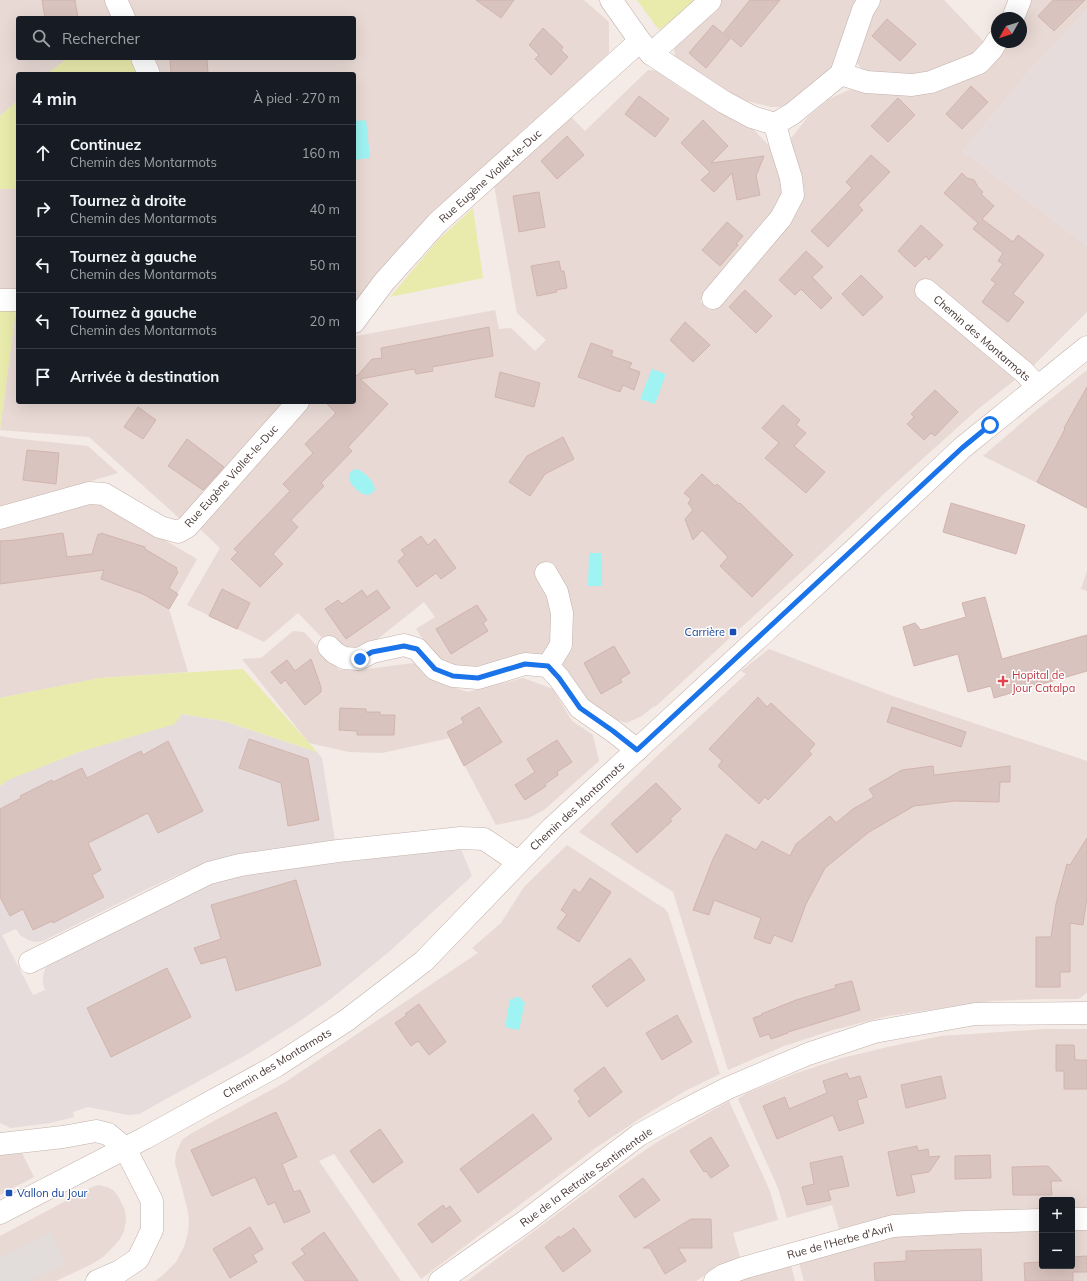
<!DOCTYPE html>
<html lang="fr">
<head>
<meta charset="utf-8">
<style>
	:root { --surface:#171b24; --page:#242831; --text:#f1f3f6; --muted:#9ea1a6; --line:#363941 }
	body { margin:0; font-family:Mulish,sans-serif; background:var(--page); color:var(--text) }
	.controls { position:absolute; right:12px; bottom:12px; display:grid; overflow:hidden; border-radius:4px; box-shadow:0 4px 16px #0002 }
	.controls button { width:36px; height:36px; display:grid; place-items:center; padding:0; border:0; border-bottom:1px solid var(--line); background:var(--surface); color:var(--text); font:20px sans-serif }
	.compass { position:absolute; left:991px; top:12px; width:36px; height:36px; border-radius:50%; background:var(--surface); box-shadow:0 4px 16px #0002; rotate:231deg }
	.stop { position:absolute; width:12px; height:12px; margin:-9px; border:3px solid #1a73e8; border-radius:50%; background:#fff }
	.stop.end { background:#1a73e8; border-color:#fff; box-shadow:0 1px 4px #0008 }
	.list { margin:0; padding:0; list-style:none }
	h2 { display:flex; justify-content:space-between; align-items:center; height:52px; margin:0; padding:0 16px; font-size:17px }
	h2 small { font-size:13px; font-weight:400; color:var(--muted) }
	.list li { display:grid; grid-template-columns:26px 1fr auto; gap:12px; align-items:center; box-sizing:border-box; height:56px; padding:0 16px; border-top:1px solid var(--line) }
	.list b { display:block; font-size:15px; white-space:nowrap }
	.list p { margin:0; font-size:13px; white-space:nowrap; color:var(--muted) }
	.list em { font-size:13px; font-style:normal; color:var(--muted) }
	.icon { flex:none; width:22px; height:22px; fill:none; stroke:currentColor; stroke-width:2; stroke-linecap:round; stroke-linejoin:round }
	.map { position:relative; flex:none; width:1087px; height:1281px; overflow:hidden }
	.search { position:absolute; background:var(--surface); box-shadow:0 4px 16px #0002; left:16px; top:16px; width:340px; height:44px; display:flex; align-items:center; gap:10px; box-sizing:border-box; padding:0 14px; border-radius:4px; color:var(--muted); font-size:15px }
	.panel { position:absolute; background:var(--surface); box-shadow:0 4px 16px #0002; left:16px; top:72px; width:340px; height:332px; border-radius:4px }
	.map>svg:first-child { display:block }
</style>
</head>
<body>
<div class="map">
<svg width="1087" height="1281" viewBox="0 0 1087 1281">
	<rect width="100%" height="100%" fill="#f4eae6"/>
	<!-- residential -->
	<g fill="#e8d9d4">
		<polygon points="0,0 109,0 118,18 18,18 18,58 68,58 47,74 18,74 18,100 0,116"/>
		<polygon points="124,0 584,0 609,22 609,53 396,253 354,303 354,74 157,74 150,58 354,58 354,18 132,18"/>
		<polygon points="721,0 862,0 846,40 831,68 808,90 793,101 780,107 771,107 747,101 733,96 675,59 674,46"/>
		<polygon points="877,0 944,0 986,44 974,56 927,76 868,73 860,67 855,59"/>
		<polygon points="1026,0 1087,0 1087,10 1026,75 963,151 1087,246 1087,312 1033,366 994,338 1020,376 978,409 888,490 810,564 655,707 654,706 642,716 626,723 586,709 565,674 469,673 439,663 416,629 435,617 424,602 360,653 330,646 298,613 264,642 187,605 220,548 200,529 300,415 309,402 354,402 354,340 357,336 495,310 499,329 511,328 535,351 546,340 517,313 494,185 571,117 585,131 648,70 658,71 682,89 753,129 771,148 784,177 783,197 775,214 700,301 710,310 788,221 792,145 791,138 808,117 829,99 849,90 934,90 950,87 981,70 1006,42 1021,42 1021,18"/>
		<rect x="0" y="189" width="18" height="102"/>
		<polygon points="16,310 18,310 18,402 289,402 187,512 179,518 89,437 0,430"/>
		<polygon points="1087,370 1087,508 983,456 1033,413"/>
		<polygon points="0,436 11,438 88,446 118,473 0,508"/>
		<polygon points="82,503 104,505 197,559 169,609 188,672 101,678 0,698 0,527"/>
		<polygon points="1087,571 1087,591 1081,589"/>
		<polygon points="293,631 304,632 339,670 359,670 414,663 427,678 468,692 523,678 553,689 572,721 593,735 599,761 544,810 529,818 496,825 450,738 382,753 349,752 309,743 242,659 261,658"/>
		<polygon points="769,649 890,695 1087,761 1087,993 1080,998 1076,999 1041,999 991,1001 888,1016 833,1030 784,1046 728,1070 673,892 579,832 656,757 746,674 741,671"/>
		<polygon points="567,845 665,909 668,913 720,1074 685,1091 647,1114 597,1147 421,1279 334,1154 319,1161 401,1281 155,1281 163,1275 176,1262 184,1247 188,1233 189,1220 187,1207 175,1163 176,1153 182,1140 190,1134 284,1083 478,953 472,948 501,923 524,887"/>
		<polygon points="1045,1029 1087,1029 1087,1208 1072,1208 1072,1200 1042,1200 1042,1209 915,1213 889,1216 839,1229 832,1205 787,1218 778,1188 738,1099 747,1093 794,1074 842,1058 892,1046 941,1036"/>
		<polygon points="729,1101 770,1191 778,1220 733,1233 740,1257 718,1267 696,1281 467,1281 611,1174 657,1142"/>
		<polygon points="22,1153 34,1177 0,1195 0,1155"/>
		<polygon points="98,1185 107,1187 113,1190 118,1196 125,1210 126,1220 124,1231 120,1239 114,1246 103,1257 92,1264 56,1281 0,1281 0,1236 92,1187"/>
		<polygon points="1072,1230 1087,1230 1087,1281 804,1281 799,1263 899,1236 1042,1231 1042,1266 1072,1266"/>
		<polygon points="791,1265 795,1281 740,1281 746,1278"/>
	</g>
	<!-- industrial -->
	<g fill="#e6dcdb">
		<polygon points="1087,10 1087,246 963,151 1026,75"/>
		<polygon points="182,714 224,721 317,752 322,758 335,841 211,862 177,875 145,890 43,941 35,942 28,940 20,935 16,929 2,935 33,995 45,990 43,984 43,976 45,969 50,962 211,884 244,875 271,870 461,849 472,876 390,951 332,998 300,1021 246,1055 139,1114 128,1115 88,1107 73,1112 74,1117 50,1123 11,1128 0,1123 0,786 7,780 79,752 175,722"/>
	</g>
	<!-- green -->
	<g fill="#e9ebac">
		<polygon points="637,0 699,0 659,30"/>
		<polygon points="68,58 135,58 142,74 47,74"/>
		<polygon points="18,100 18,189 0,189 0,116"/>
		<polygon points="473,208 483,278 390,297 438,240"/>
		<polygon points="0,310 16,310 0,430"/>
		<polygon points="243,669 317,752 224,721 182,714 175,724 79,752 8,780 0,786 0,698 99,678"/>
	</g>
	<!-- parking -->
	<polygon fill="#e2dcdb" points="51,1232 66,1264 30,1281 0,1281 0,1257"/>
	<!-- water -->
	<g fill="#9ff4f3">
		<polygon points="366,120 370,158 354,160 354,121"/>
		<polygon points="652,369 666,374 655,404 640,399"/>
		<path d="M356,469C364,471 375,482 375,490C372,493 370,495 367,495C359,495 338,475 356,469Z"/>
		<polygon points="589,553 602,553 602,586 588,586"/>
		<polygon points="514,997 522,998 522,1001 525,1002 519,1030 505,1027 510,999 513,1000"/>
	</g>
	<!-- building -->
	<g fill="#d9c3be" stroke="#d1b4ae">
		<polygon points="42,0 75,0 78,18 45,18"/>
		<polygon points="476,0 514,0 501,18"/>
		<polygon points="750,0 780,0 741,47 724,32"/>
		<polygon points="1053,0 1085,0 1054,31 1038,16"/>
		<polygon points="887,19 916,44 900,61 872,36"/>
		<polygon points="713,25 730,39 706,68 689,53"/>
		<polygon points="543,28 563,47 561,50 568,57 551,75 535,59 539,55 529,45"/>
		<polygon points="170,58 207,58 208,74 171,74"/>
		<polygon points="971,86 988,102 962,129 946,114"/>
		<polygon points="639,96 669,119 655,137 625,114"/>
		<polygon points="898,98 915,115 888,142 871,126"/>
		<polygon points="703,120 728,146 711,163 764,156 756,176 760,195 737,200 732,173 714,192 701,180 710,172 681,143"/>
		<polygon points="567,136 584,155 557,179 541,161"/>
		<polygon points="871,155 890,172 858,205 863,210 828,247 811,231 852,188 846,182"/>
		<polygon points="962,173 967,178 974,180 978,187 983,192 981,194 994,206 982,219 1013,242 1018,235 1044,255 1013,294 1024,302 1008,322 982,302 996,283 991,280 1003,264 998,261 1003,253 973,229 978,223 944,193"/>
		<polygon points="539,192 545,227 519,232 513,196"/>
		<polygon points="727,222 743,236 736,244 738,245 720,266 702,250"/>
		<polygon points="921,225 943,245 929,260 926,256 915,267 898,251"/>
		<polygon points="806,251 823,267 812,277 832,298 821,309 801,289 795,295 779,280"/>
		<polygon points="559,261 561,271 564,271 567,288 556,290 557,292 537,296 531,266"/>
		<polygon points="861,275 883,297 863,316 842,294"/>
		<polygon points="745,290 772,316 756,333 729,307"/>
		<polygon points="685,322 710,345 693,362 670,340"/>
		<polygon points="489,327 493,356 432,367 433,371 416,374 414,369 360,379 388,404 348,447 352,451 321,483 324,486 291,520 298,527 273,554 283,564 260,587 231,559 238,552 234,549 290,491 283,484 313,453 305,444 336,413 325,402 354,402 354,373 357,376 372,359 382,358 381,348"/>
		<polygon points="591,343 613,351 611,356 632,363 629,368 640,372 634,390 623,385 620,392 578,377"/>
		<polygon points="500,372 540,383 534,407 495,397"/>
		<polygon points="1087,387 1087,508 1037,482 1065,429 1064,428"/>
		<polygon points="935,390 958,412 935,436 931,433 924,440 907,424 914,417 911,414"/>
		<polygon points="783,405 800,420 796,425 806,433 794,446 825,472 806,493 765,458 779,443 762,428"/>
		<polygon points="138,407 156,420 143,439 124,427"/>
		<polygon points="563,437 574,459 545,474 530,496 509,482 527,456"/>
		<polygon points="187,439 224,467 203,490 168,466"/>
		<polygon points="27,450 59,453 56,484 23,480"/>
		<polygon points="702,474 715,486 717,484 739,504 740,503 793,555 752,597 720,566 728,557 702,530 693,540 685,519 693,510 688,503 691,499 684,493"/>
		<polygon points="951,503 1025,525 1016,554 943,532"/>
		<polygon points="63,533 67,557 92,554 98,534 100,535 101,533 145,547 145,549 177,568 176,570 178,572 169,588 178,594 169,609 143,594 101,579 104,570 0,584 0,541 16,540"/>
		<polygon points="421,536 428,545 435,539 456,568 441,579 436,573 417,587 398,561 405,555 401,550"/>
		<polygon points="222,589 250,603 237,629 209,616"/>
		<polygon points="362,590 367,597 377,590 390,608 346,639 325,609 338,600 342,604"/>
		<polygon points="985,597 1002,659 1087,635 1087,671 994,698 991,686 968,692 958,654 914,666 903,627 915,623 921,630 966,617 962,603"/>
		<polygon points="477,605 487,620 483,623 488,631 451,654 436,629"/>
		<polygon points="614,646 630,673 620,679 622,682 601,694 584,663"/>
		<polygon points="311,659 321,687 321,692 305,705 285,680 281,684 271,672 287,660 295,671"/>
		<polygon points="758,697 767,707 771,703 815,744 809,751 812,754 768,800 765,797 759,804 718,766 722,761 709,749"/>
		<polygon points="479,707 502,742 464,766 447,732 464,723 461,718"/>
		<polygon points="892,707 966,732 961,747 887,722"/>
		<polygon points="340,708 366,709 366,712 380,712 380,715 395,715 394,735 357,735 357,731 339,730"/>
		<polygon points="249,739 308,759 319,820 288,826 281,783 239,768"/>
		<polygon points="557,740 572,762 557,772 558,775 545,784 546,786 525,800 515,785 535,772 527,759"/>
		<polygon points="168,741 203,811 158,833 148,813 88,843 101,870 92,875 104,897 53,923 52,921 33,930 23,909 10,916 0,897 0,809 21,798 20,796 52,780 53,782 82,768 87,778 141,751 143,755"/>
		<polygon points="933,766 934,775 1010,766 1010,782 1000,782 999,802 955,801 914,806 869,832 825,868 806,904 792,942 774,935 770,944 754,938 761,918 714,900 709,915 693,910 713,859 726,834 756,850 762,841 790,856 796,844 830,816 836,823 853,809 874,797 869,789 902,770"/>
		<polygon points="656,783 681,809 670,819 672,821 637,853 611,824"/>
		<polygon points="1087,838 1087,897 1083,925 1070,923 1070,972 1060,972 1060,987 1036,987 1036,937 1051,937 1056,904 1067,864 1070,865"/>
		<polygon points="590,878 611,892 579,942 557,928 567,914 561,910 574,889 580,893"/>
		<polygon points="296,880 321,965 236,991 226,957 201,964 194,948 221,939 211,905"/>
		<polygon points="630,958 645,980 607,1007 592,986"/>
		<polygon points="167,968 191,1017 111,1057 87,1008"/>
		<polygon points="852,981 860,1010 788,1032 788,1033 771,1039 769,1034 760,1037 753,1018 762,1015 761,1014 796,1000 836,988 835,985"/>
		<polygon points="419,1004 446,1042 429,1055 418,1041 411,1046 395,1023 407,1015 405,1014"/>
		<polygon points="677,1015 692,1042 662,1060 646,1033"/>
		<polygon points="1056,1045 1074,1045 1075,1060 1087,1060 1087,1089 1064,1089 1064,1071 1056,1071"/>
		<polygon points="604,1067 622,1092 589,1117 578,1101 581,1099 574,1090"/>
		<polygon points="847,1073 849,1079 860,1076 867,1097 857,1100 864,1123 839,1131 833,1115 777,1139 763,1106 785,1097 789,1109 827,1093 823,1081"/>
		<polygon points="941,1076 946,1098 906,1108 901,1085"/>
		<polygon points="276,1112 297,1157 282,1164 294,1192 300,1190 310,1212 284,1223 275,1202 268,1205 255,1177 212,1196 191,1150"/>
		<polygon points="533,1114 552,1139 478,1193 460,1169"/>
		<polygon points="380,1129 403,1162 373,1183 350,1151"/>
		<polygon points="711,1137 729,1166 711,1178 706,1171 704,1172 690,1151"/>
		<polygon points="917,1146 918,1151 928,1149 929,1157 940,1156 929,1172 911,1175 915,1192 897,1196 888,1152"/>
		<polygon points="990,1155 991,1178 955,1179 955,1156"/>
		<polygon points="842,1156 849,1186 828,1190 831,1200 807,1205 802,1187 814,1184 810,1163"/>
		<polygon points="1048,1166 1062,1181 1051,1181 1052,1195 1013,1195 1012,1167"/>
		<polygon points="643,1178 660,1200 635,1218 619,1196"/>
		<polygon points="443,1205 446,1209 450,1206 461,1221 432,1243 418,1224"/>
		<polygon points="691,1219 711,1219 712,1248 678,1248 686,1261 665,1274 650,1248 643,1248"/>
		<polygon points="250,1227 263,1249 253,1255 257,1262 230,1278 213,1249"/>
		<polygon points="574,1228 591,1251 563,1272 545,1247 559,1236 560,1238"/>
		<polygon points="324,1232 358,1281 305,1281 292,1263 305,1254 301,1249"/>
		<polygon points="981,1249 982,1281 875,1281 874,1263 906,1261 906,1251"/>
		<polygon points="1087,1256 1087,1272 1073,1272 1073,1281 1025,1281 1024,1263 1041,1262 1041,1266 1072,1266 1072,1257"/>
	</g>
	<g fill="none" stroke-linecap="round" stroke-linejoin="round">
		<defs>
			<g id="minor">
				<polyline points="116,0 124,18"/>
				<polyline points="611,0 640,41 651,54 724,102 752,117 775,124 780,143 791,178 793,195 781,218 713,298"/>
				<polyline points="1013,18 1020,0"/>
				<polyline points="651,54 710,1"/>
				<polyline points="142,58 149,74"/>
				<polyline points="841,74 866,82 912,85 931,82 979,63 992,49 997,41"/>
				<polyline points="775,124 792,114 841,74 863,10 869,0"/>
				<polyline points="926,290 1024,372 1037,386"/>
				<polyline points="0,300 18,300"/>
				<polyline points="354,322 384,282 437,223 640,41"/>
				<polyline points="0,518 89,493 104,494 160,527 178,532 187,527 298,402"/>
				<polyline points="546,573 557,592 562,613 561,645 548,666 559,678 580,708 613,731 637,750"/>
				<polyline points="329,647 335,653 344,658 359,659 372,652 404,645 417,649 435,669 453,676 478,678 525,664 548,666"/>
				<polyline points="30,962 209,873 240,865 338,851 461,838 484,839 518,862"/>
				<polyline points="0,1144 63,1137 96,1131 108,1134 125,1148 152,1201 152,1230 138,1259 120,1271 97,1281"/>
				<polyline points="0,1213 145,1138 276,1066 347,1020 424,961 553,827 858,546 962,448 1087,347"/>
				<polyline points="1072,1219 1087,1219"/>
				<polyline points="440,1281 527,1220 639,1135 683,1111 728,1088 808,1054 874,1032 975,1014 1087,1013"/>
				<polyline points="715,1281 724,1275 743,1268 893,1226 966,1222 1042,1220"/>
			</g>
		</defs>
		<!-- minor casing -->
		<use href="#minor" stroke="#c3b1ab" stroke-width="23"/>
		<!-- minor -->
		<use href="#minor" stroke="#fff" stroke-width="22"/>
	</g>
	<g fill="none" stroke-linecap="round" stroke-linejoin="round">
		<!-- route -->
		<polyline stroke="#1a73e8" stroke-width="5" points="360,659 372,652 404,646 417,649 435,669 453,676 478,678 525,664 548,666 559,678 580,708 613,731 637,750 962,448 990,425"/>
	</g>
	<!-- markers -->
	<g fill="#1a4fb4" stroke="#fff" stroke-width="1.5">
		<rect x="729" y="628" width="8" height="8" rx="2"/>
		<rect x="5" y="1189" width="8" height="8" rx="2"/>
	</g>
	<path fill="#e0444e" stroke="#fff" stroke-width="1.5" d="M1001 675h4v4h4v4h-4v4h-4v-4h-4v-4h4z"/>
	<g text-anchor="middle" stroke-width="3" stroke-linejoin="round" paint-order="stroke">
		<!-- street labels -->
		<g font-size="11" fill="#473835" stroke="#fff">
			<text transform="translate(490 176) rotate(-42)" y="4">Rue Eugène Viollet-le-Duc</text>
			<text transform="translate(982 338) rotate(41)" y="4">Chemin des Montarmots</text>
			<text transform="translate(231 476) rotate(-48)" y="4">Rue Eugène Viollet-le-Duc</text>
			<text transform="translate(577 806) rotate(-43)" y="4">Chemin des Montarmots</text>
			<text transform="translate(277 1063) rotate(-31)" y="4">Chemin des Montarmots</text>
			<text transform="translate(586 1177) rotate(-36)" y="4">Rue de la Retraite Sentimentale</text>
			<text transform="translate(840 1241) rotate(-15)" y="4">Rue de l'Herbe d'Avril</text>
		</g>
		<!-- transit labels -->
		<g font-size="11" fill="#164399" stroke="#fff" text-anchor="end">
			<text x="725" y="636">Carrière</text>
			<text x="17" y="1197" text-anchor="start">Vallon du Jour</text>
		</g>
		<!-- health labels -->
		<g font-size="11" fill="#be3a42" stroke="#fff" text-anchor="start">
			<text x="1012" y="679">Hopital de<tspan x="1012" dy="13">Jour Catalpa</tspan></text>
		</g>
	</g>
</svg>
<div class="controls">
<button>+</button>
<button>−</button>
</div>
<svg class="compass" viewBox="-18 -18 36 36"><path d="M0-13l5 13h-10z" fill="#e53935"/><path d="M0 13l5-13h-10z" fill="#9ea1a6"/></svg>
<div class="stop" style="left:990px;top:425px"></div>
<div class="stop end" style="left:360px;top:659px"></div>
<div class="search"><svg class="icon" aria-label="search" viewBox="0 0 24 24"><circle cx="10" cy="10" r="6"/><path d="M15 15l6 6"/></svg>Rechercher</div>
<section class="panel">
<h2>4 min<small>À pied · 270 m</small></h2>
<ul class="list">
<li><svg class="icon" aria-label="ahead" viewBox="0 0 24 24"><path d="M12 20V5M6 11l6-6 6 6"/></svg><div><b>Continuez</b><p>Chemin des Montarmots</p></div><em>160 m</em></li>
<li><svg class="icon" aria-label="right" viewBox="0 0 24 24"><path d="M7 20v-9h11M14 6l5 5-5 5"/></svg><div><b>Tournez à droite</b><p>Chemin des Montarmots</p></div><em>40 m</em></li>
<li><svg class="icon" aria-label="left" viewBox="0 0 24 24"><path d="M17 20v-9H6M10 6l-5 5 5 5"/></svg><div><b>Tournez à gauche</b><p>Chemin des Montarmots</p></div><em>50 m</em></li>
<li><svg class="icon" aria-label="left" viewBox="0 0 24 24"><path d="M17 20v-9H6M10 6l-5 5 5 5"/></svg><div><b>Tournez à gauche</b><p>Chemin des Montarmots</p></div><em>20 m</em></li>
<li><svg class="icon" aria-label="arrive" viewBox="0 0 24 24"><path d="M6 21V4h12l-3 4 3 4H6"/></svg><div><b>Arrivée à destination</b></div></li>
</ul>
</section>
</div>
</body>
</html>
